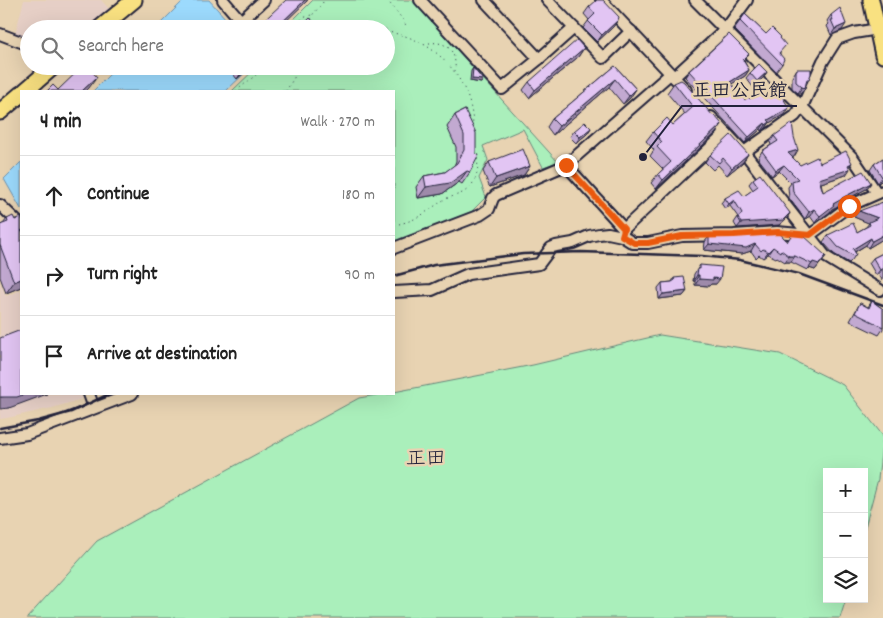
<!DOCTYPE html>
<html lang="en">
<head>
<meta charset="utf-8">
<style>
	:root { --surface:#fff; --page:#f6f6f6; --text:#222; --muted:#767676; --line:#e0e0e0 }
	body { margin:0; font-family:Dekko,"Klee One",sans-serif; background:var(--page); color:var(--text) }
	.controls { position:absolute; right:15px; bottom:15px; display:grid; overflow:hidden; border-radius:0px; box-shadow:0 5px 20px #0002 }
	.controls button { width:45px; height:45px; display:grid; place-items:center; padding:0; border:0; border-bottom:1px solid var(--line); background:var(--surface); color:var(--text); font:25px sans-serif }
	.stop { position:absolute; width:15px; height:15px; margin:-11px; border:4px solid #ea580c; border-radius:50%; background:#fff }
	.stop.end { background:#ea580c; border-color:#fff; box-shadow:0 1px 5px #0008 }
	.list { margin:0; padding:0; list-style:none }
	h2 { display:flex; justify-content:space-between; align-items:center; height:65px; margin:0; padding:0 20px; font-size:21px }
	h2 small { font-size:16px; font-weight:400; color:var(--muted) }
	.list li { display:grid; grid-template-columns:32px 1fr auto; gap:15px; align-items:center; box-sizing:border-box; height:80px; padding:0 20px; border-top:1px solid var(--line) }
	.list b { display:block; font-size:19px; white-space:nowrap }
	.list em { font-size:16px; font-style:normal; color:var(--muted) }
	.icon { flex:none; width:28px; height:28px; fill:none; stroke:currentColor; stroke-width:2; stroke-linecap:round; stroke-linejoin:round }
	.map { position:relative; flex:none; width:883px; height:618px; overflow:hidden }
	.search { position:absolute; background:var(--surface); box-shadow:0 5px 20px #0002; left:20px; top:20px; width:375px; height:55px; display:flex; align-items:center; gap:12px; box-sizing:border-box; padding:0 18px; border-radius:28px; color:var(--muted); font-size:19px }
	.panel { position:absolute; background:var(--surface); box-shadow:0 5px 20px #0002; left:20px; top:90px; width:375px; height:305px; border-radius:0px }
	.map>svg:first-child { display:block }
</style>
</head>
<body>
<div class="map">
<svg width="883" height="618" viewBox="0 0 883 618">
	<rect width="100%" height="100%" fill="#e8d3b2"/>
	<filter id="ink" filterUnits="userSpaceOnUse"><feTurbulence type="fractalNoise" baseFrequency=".02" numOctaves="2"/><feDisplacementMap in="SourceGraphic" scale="10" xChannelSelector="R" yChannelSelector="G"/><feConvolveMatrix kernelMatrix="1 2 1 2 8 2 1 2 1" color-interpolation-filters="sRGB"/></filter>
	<g filter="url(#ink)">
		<!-- built -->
		<g fill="#e6cfc6">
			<polygon points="24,0 101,0 111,11 90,29 29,29 29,40 15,34"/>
			<polygon points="0,282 6,296 21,290 21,394 80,394 82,399 52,408 7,418 0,419"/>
		</g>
		<!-- green -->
		<g fill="#aaefbb" stroke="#66887b">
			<polygon points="313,0 412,0 558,162 543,167 523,129 483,146 488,160 479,178 486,197 471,212 394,242 394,91 232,91 258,66 386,66 386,29 284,29"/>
			<polygon points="660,335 780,354 843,385 883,436 878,479 864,531 864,472 827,472 827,599 846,599 840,618 27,618 97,541 359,398 382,394 394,394 394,392 533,365"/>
		</g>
		<!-- water -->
		<g fill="#9cdafd" stroke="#6b90af">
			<polygon points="184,0 209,0 235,29 155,29"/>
			<polygon points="118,66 252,66 226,91 93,91"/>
			<polygon points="21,162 21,209 4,179"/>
		</g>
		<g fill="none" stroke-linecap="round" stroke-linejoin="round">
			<defs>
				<g id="minor">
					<polyline points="223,0 241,21 264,0"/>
					<polyline points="420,0 502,89 539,59 574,28"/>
					<polyline points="484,0 539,59"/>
					<polyline points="547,0 603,58 631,31"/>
					<polyline points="601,0 686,90"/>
					<polyline points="695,0 853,158 877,193"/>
					<polyline points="0,34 29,45"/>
					<polyline points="674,77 725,30 747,0"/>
					<polyline points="711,117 744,152 826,257 880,290"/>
					<polyline points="744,152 795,116 802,107 823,61 837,39 854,33 878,29"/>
					<polyline points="566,165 624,229"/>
					<polyline points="0,205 21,225"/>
					<polyline points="622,236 624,229 726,133"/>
					<polyline points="394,248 480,215 489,209 493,198 496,195 566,165 670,74"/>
					<polyline points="394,292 432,290 468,274 539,264 551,248 556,246 573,243 589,236 599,234 608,233 622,236 633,243 648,243 682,236 734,235 777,232 810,235 849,206 883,191"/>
					<polyline points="89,394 94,408"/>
					<polyline points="0,438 27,434 132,394"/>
				</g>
				<g id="highway">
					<polyline points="871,0 883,55"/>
					<polyline points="99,29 134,0"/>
					<polyline points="25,91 54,66"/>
					<polyline points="0,112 21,94"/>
				</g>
			</defs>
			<!-- minor casing -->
			<use href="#minor" stroke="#22223b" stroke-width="14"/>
			<!-- highway casing -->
			<use href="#highway" stroke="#22223b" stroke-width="19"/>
			<!-- path -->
			<g stroke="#22223b" stroke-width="1" stroke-dasharray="1 4" stroke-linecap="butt">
				<polyline points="387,0 404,21 406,26"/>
				<path d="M311,19C312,12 321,8 324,0"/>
				<polyline points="314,25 317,29"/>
				<polyline points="294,27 303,18 311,15"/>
				<polyline points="293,29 302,25 310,18"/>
				<path d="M386,32C434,37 473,79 473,128"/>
				<path d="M424,44C445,39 457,49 455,71"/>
				<polyline points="236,91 267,66"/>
				<polyline points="286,91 301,66"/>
				<path d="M394,225C420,220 425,212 445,199C450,197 455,196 460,194C474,188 480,173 477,159"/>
			</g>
			<!-- minor -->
			<use href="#minor" stroke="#e8d3b2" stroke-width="10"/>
			<!-- highway -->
			<use href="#highway" stroke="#f9e181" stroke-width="15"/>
			<!-- rail -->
			<g stroke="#22223b" stroke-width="2.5">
				<polyline points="394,276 434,265 523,254 581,252 702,256 740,260 799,274 883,305"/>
				<polyline points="0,428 38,421 71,412 109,394"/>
			</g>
		</g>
		<!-- wall -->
		<g fill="#c2a9d1" stroke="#22223b">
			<polygon points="589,7 618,20 613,27 597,42 583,28 589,20 584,14"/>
			<polygon points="745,14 766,34 780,38 780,54 782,64 776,72 734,29"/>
			<polygon points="831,15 842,30 831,35 827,26 829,24 827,21"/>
			<polygon points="304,24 316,24 311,29 304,29 302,26"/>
			<polygon points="584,48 578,57 529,98 523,90 529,82"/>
			<polygon points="745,60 744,61 749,70 745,76 731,84 745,100 785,89 781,94 785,114 770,122 766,128 762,131 761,129 745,143 685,77 689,71"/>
			<polygon points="237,66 251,66 237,79 233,74"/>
			<polygon points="615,66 636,89 630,98 623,104 609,87 553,135 547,127 552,119"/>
			<polygon points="473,68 481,83 470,81 471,71"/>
			<polygon points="797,69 809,79 801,93 798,93 792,88 792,77"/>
			<polygon points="767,72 763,78 753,87 746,78 750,73"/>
			<polygon points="674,83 722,124 716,133 656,189 651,183 658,174 663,169 650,156 654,150 646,141 653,132 673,125 685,114 667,93"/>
			<polygon points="465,110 470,172 462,184 459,182 442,194 418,198 416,187 424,176 445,172 454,166 456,161 456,147 447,127 455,115"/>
			<polygon points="591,128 587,134 576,143 570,137 574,131"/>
			<polygon points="774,136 794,157 792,157 800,165 820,163 849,166 846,175 821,183 823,192 871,183 866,189 840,203 838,206 832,209 830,212 815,223 810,216 805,219 789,198 788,187 791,183 779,171 772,176 758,158 762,151 771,145 770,142"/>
			<polygon points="748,154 743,162 727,175 718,165 713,170 705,162 710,155"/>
			<polygon points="883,158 883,180 878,183 870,170 874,164"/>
			<polygon points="489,162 530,166 524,175 490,187 489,186 483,171"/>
			<polygon points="753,179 790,213 787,218 779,225 737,228 734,223 738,217 730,206 725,209 721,203 725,198 744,196 753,190 749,184"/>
			<polygon points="883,202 883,239 868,248 866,245 855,252 856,254 852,260 849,263 834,254 823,242 828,235 857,232 866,227 869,223 854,217"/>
			<polygon points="7,219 21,219 21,287 6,293 0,277 0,225 3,224"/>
			<polygon points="709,236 787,241 826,256 815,270 809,268 807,270 791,262 785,262 777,257 776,258 768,254 763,258 759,255 756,258 751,251 742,254 704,250 705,242"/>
			<polygon points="883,253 883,280 882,280 879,274 876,275 869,263 873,258"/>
			<polygon points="700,265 716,284 711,284 709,286 695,285 695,281 693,281 694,274"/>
			<polygon points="674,278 687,291 683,296 659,299 658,288 662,283 672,282"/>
			<polygon points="872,301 883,309 883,329 879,335 850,321 860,303 868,307"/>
		</g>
		<!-- shaded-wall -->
		<g fill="#9e8aaa" stroke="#22223b">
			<polygon points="305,0 308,0 278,29 275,29"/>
			<polygon points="618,20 613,27 597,42 602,35"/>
			<polygon points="846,24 842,30 831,35 835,29"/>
			<polygon points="584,48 578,57 529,98 535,90"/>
			<polygon points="249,66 251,66 237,79 241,73"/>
			<polygon points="749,70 745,76 725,88 730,82"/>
			<polygon points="767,72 763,78 753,87 757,81"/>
			<polygon points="97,77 89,88 86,91 82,91"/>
			<polygon points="472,79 483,80 481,83 470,81"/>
			<polygon points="615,79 609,87 553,135 559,126"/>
			<polygon points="802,87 805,88 801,93 798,93"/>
			<polygon points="636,89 630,98 623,104 629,96"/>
			<polygon points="789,108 785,114 766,125 768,120"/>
			<polygon points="770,122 766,128 762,131 766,125"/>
			<polygon points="765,123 761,129 745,143 749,137"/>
			<polygon points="722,124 716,133 656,189 663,180"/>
			<polygon points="591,128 587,134 576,143 580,137"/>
			<polygon points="798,150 794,157 783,159 788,153"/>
			<polygon points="748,154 743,162 727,175 732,168"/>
			<polygon points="852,163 847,169 850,169 846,175 815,185 819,179"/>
			<polygon points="784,165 779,171 772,176 776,170"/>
			<polygon points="530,166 524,175 490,187 496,178"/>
			<polygon points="467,171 459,182 442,194 418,198 426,187"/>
			<polygon points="882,177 883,177 883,180 878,183"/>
			<polygon points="871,183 866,189 840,203 838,206 832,209 830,212 815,223 820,216 833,204 842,198"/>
			<polygon points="734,200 730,206 725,209 729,204"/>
			<polygon points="814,209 810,216 805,219 809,212"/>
			<polygon points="859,211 878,218 873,225 854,217"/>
			<polygon points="790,213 787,218 779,225 737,228 741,223"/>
			<polygon points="883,235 883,239 868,248 872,241"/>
			<polygon points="871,238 866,245 851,254 853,249"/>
			<polygon points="709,244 755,244 751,251 742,254 704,250"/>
			<polygon points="773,247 768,254 763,258 768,252"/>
			<polygon points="789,256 795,256 791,262 785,262"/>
			<polygon points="826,256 815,270 809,268 813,262"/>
			<polygon points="883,268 879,274 876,275 880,270"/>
			<polygon points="697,275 699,275 695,281 693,281"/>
			<polygon points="713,278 720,279 716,284 711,284 709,286 695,285 699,279"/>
			<polygon points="21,279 21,287 6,293 14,282"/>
			<polygon points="687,291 683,296 659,299 663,294"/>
			<polygon points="25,394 47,394 9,408 0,409 0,397"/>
		</g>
		<!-- building -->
		<g fill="#e2c5f3" stroke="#22223b">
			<polygon points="286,0 305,0 275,29 256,28"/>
			<polygon points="597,0 603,0 619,17 618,20 602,35 588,21 595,14 589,7"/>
			<polygon points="840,8 846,24 835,29 831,20 833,20 831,15"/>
			<polygon points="745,14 766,34 772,28 781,37 780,38 786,45 779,53 784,59 782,64 740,21"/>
			<polygon points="310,18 316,24 310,29 309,29 304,24"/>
			<polygon points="729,34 749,54 743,60 749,70 730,82 745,100 748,97 750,99 762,86 770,94 780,85 785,89 780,93 789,108 768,120 770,122 766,125 765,123 749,137 689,71"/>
			<polygon points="577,40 584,48 535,90 529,82"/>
			<polygon points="759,64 767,72 757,81 750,73"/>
			<polygon points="83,66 87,66 97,77 82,91 47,91 53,85 58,90"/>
			<polygon points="239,66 249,66 241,73 237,68"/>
			<polygon points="615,66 636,89 629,96 615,79 559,126 552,119"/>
			<polygon points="473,68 483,80 472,79"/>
			<polygon points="797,69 811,69 811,74 809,79 807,79 805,88 802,87 796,82 796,71"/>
			<polygon points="681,80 684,82 713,116 714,115 722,124 663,180 658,174 671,162 657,147 662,142 653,132 667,118 673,125 693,107 674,83"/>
			<polygon points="465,110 476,133 476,154 479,155 470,172 467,171 450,183 426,187 424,176 445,172 457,163 464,150 464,135 455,115"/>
			<polygon points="585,122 591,128 580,137 574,131"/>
			<polygon points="792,123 794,137 798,150 788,153 800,165 817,157 820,163 846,151 852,163 848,165 850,169 819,179 823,192 863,171 871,183 842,198 842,199 833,204 834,205 820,216 814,209 809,212 793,192 792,181 798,179 784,165 776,170 762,151 778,141 774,136"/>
			<polygon points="731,135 748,154 732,168 723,158 719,163 710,155"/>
			<polygon points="523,149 530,166 496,178 495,177 489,162"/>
			<polygon points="883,158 883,177 882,177 874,164"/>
			<polygon points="760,174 790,213 783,220 741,223 738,218 742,213 734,200 729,204 725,198 739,190 744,196 758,186 753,179"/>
			<polygon points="883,202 883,235 872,241 871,238 853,249 856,254 854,256 838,247 828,235 853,223 857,232 870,225 869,222 878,218 859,211"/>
			<polygon points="13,216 15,220 21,217 21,279 14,282 0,245 0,225 8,222 7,219"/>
			<polygon points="780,233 787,242 792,234 803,235 826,256 819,264 813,262 812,264 795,256 789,256 781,250 780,252 773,247 768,252 763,249 761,251 755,244 746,248 709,244 709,236"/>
			<polygon points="883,253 883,268 880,270 873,258"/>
			<polygon points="700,265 722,267 720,279 713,278 713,280 699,279 699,275 697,275 698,268 700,269"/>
			<polygon points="684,277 687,291 663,294 662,283 672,282 675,280 674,278"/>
			<polygon points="872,301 883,309 883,327 855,313 860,303 869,308"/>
			<polygon points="21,330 21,394 25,394 17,397 0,397 0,338"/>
		</g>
	</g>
	<g fill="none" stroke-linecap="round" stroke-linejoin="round" filter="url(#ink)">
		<!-- route -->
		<polyline stroke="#ea580c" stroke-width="6" points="566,165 624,229 622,236 634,243 648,243 682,236 734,235 778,232 810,235 849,206"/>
	</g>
	<g text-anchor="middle" stroke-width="5" stroke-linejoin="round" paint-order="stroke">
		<!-- quarter labels -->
		<g font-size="20" fill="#22223b" stroke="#e8d3b2">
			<text x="426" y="464">正田</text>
		</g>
	</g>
	<!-- callouts -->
	<path fill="none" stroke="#22223b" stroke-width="2" d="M643 157L682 106H797"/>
	<circle fill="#22223b" stroke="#e8d3b2" stroke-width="2" cx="643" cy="157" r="5"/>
	<g font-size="19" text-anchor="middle" font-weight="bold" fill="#22223b" stroke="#e8d3b2" stroke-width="5" stroke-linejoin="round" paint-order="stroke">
		<text x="740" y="96">正田公民館</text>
	</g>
</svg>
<div class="controls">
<button>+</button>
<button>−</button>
<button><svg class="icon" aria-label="layers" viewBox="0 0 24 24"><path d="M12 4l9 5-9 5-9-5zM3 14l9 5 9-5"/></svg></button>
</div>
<div class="stop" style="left:849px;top:206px"></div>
<div class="stop end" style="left:566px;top:165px"></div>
<div class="search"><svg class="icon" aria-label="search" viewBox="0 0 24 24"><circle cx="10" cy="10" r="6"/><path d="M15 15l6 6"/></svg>Search here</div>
<section class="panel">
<h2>4 min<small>Walk · 270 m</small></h2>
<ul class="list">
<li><svg class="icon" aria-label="ahead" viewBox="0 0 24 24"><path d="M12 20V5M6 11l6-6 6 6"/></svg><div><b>Continue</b></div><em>180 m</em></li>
<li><svg class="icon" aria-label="right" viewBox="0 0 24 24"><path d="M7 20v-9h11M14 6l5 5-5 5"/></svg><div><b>Turn right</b></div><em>90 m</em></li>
<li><svg class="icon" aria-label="arrive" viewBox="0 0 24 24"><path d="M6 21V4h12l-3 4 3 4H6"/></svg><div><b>Arrive at destination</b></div></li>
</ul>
</section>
</div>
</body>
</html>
